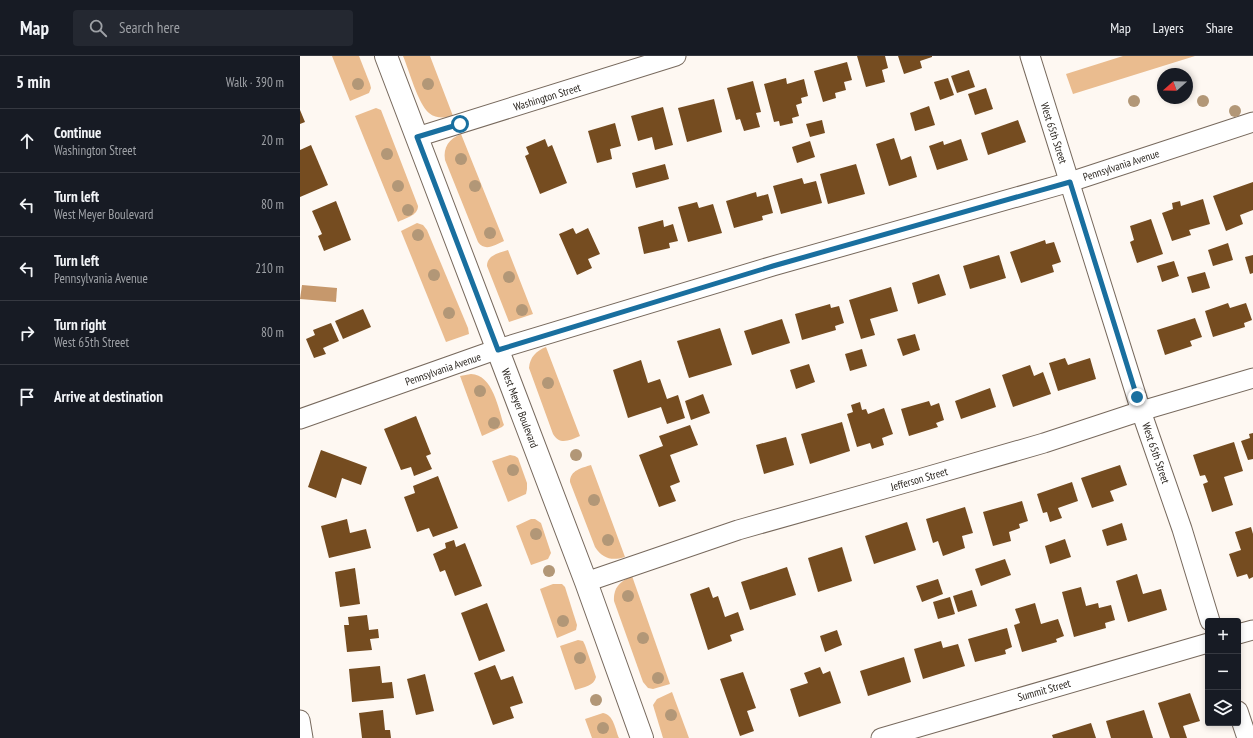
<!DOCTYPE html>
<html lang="en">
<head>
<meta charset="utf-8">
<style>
	:root { --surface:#171b24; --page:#242831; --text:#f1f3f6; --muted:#9ea1a6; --line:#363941 }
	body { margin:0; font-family:"PT Sans Narrow",sans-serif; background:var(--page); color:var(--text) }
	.controls { position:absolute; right:12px; bottom:12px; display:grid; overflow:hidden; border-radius:4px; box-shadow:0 2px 6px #0003 }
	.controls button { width:36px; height:36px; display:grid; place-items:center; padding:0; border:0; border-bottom:1px solid var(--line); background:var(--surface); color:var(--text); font:20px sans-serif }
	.compass { position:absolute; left:857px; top:12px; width:36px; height:36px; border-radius:50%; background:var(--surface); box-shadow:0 2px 6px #0003; rotate:250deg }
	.stop { position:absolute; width:12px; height:12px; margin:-9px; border:3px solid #196f9f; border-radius:50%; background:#fff }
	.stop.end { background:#196f9f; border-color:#fff; box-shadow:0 1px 4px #0008 }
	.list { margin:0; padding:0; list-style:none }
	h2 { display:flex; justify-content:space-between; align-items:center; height:52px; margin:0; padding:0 16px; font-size:17px }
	h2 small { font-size:13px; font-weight:400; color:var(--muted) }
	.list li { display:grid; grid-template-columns:26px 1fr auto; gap:12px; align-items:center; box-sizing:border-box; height:64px; padding:0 16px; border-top:1px solid var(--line) }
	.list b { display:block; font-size:15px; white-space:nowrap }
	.list p { margin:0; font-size:13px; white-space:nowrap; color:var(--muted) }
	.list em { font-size:13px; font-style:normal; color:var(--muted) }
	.icon { flex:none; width:22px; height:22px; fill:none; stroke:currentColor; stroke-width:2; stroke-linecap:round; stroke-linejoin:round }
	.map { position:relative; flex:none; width:953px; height:682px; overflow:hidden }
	header { display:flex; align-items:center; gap:24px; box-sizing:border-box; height:56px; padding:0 20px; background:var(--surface); border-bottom:1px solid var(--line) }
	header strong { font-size:19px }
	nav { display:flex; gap:22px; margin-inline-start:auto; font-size:14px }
	.search { width:280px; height:36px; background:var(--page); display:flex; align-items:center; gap:10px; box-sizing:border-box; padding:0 14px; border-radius:4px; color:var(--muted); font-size:15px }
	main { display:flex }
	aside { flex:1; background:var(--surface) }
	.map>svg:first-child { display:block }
</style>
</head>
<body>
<header>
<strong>Map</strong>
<div class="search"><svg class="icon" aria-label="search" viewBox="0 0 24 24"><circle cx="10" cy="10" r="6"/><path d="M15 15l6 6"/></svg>Search here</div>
<nav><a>Map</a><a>Layers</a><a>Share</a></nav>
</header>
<main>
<aside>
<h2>5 min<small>Walk · 390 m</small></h2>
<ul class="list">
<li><svg class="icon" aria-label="ahead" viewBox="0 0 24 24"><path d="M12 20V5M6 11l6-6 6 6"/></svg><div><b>Continue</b><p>Washington Street</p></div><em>20 m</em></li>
<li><svg class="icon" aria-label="left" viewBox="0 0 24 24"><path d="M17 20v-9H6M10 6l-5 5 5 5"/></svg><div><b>Turn left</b><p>West Meyer Boulevard</p></div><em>80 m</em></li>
<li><svg class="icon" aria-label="left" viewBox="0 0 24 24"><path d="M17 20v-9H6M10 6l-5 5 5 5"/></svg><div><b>Turn left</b><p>Pennsylvania Avenue</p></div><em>210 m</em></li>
<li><svg class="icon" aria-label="right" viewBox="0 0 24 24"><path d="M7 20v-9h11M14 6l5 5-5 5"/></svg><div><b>Turn right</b><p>West 65th Street</p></div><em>80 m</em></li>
<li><svg class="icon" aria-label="arrive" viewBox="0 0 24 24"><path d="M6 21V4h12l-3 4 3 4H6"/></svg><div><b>Arrive at destination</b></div></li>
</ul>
</aside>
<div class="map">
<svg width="953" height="682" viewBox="0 0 953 682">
	<rect width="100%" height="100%" fill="#fef8f2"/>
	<!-- green -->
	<g fill="#eabc8f">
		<polygon points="32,0 59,0 70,28 71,32 69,37 50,45"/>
		<path d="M103,0H130L153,60C145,62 136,63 129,57C118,48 109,14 103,0Z"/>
		<polygon points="823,0 895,0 773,38 766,18"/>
		<path d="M76,52L81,54L118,150C118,160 105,162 98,166L55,60Z"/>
		<path d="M161,78L204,185C195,189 185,196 178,186L145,104C143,91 149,83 161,78Z"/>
		<polygon points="117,167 123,169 127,174 168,272 169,278 146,286 101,175"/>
		<path d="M208,194L233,258L209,266L187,210C187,199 199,197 208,194Z"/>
		<path d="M246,291L280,380C270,384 260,390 253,378L229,312C230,301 236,295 246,291Z"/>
		<path d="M171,318C193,319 198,352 204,369L202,371L182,380L160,320Z"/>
		<polygon points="210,399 215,400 218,402 227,427 227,433 226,438 208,446 192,405"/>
		<path d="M291,409L325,501C312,505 303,503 295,491L270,426C270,414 282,412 291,409Z"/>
		<polygon points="231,463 235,463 241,467 251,497 248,503 231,509 216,470"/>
		<path d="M332,520L370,628L353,633L348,632L343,626L314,545C313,531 321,525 332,520Z"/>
		<polygon points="253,528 262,528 265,531 277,569 276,574 257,582 240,533"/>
		<path d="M278,584L283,585L285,589L296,621C294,630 284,631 275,634L260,590Z"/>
		<polygon points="372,636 389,682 363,682 353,649 357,643"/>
		<path d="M303,657C314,659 315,673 319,682H292L285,663Z"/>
	</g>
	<!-- water -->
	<polygon fill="#c6986c" points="2,229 37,232 36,246 0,243"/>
	<!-- building -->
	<g fill="#754c20">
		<polygon points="557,0 585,0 588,12 582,14 585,26 566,31"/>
		<polygon points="598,0 632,0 632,1 620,5 622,12 604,18"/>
		<polygon points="547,6 552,24 544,26 546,34 535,37 536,42 523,46 514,15"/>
		<polygon points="669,14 675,31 657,37 651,20"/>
		<polygon points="486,22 487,28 504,23 508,40 501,42 502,47 496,49 499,60 492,62 493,67 480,70 479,65 474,66 464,28"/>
		<polygon points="648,22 654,39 640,44 634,26"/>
		<polygon points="453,25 461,56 456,57 460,71 444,75 440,63 436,64 427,32"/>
		<polygon points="686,32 693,53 675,59 668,38"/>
		<polygon points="414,43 422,76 387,86 378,52"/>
		<polygon points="629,50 635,69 615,75 610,57"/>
		<polygon points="363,51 373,89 355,94 352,81 338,85 331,60"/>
		<polygon points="0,54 5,66 0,68"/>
		<polygon points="522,64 525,77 510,81 506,68"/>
		<polygon points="718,64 726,86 688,99 681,77"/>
		<polygon points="315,67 321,90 310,93 312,103 297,107 288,75"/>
		<polygon points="594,82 601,104 611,100 617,121 589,130 576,88"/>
		<polygon points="245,83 248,91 252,89 267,127 240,138 225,100 229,98 226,91"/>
		<polygon points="661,83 668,104 637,114 629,90 643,85 644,89"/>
		<polygon points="510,85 515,101 497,107 492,91"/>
		<polygon points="11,89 28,129 0,141 0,94"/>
		<polygon points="365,108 369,123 336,132 332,117"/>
		<polygon points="556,108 565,138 528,148 520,118"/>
		<polygon points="502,122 504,128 516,125 522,147 481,158 473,130"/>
		<polygon points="953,126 953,154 940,159 943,168 926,175 913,140"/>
		<polygon points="456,136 457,141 468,138 473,157 462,160 463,164 434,172 426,145"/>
		<polygon points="903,143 910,168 889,174 891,179 872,185 862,157 873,153 872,147 880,145 881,150"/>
		<polygon points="36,145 51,184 24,195 18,180 22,178 12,155"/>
		<polygon points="397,146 399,152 413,148 422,177 388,186 378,151"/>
		<polygon points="851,163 863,198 837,207 830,186 834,184 830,170"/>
		<polygon points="363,164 364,171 373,168 378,185 369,187 370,192 344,198 338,171"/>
		<polygon points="273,172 276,178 288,172 300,198 288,203 292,212 277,219 259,178"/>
		<polygon points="745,184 746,188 754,186 761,206 752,209 754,216 721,227 710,196"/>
		<polygon points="928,187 933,204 913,210 908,194"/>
		<polygon points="699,199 706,222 670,233 663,210"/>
		<polygon points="953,199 953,217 950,218 945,201"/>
		<polygon points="874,205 879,220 862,226 857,210"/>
		<polygon points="905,216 910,232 892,237 887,221"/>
		<polygon points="639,218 646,239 618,248 612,227"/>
		<polygon points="591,231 598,255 570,263 575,279 561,283 549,244"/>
		<polygon points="928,247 930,252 946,247 952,264 944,267 945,271 913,281 905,255"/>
		<polygon points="530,248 531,252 539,250 544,267 535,270 536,274 502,284 495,258"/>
		<polygon points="63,253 71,271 43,283 35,265"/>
		<polygon points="895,262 902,281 890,285 892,290 865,299 857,274"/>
		<polygon points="482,263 490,287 452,299 444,275"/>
		<polygon points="31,267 39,285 23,292 26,298 14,302 6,283 15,279 13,274"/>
		<polygon points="420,272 432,309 389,322 377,285"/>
		<polygon points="615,278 620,294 603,300 597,283"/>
		<polygon points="562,293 567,310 550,315 545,298"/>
		<polygon points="765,302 768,309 790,302 796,323 758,335 749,307"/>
		<polygon points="341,304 348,327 360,323 367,343 378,339 385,362 367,368 361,351 328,362 313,314"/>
		<polygon points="509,308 515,326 496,333 490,314"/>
		<polygon points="730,309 734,320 743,316 751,338 713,351 702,319"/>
		<polygon points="690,332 696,351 661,363 655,345"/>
		<polygon points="403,338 410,357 391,364 385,345"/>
		<polygon points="629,345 631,350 639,347 644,364 636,367 638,371 609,380 601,353"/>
		<polygon points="560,346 562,354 566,353 568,358 584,352 593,378 582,382 584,389 572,393 570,387 557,391 547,358 553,356 551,349"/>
		<polygon points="116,360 131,398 126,400 132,413 114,420 111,411 101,414 84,373"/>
		<polygon points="542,366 550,395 510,408 501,378"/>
		<polygon points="390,369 398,389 370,399 380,426 370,430 376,445 359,451 339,399 363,390 359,380"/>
		<polygon points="953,377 953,403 948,404 941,385 950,382 949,378"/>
		<polygon points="486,381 494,409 464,418 456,389"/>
		<polygon points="934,386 943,415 924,421 933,449 912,456 903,428 908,426 905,419 900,420 893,399"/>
		<polygon points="21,394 67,411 61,429 42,422 36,442 8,431"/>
		<polygon points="820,409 827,429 810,435 814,445 792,452 781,422"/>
		<polygon points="138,420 158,472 133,481 129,472 117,476 104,441 115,437 113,430"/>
		<polygon points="772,426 778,445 758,452 762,462 750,466 747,456 743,457 737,438"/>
		<polygon points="722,445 728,465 719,468 720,472 709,476 711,485 693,490 683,456"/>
		<polygon points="665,451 673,477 662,480 665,492 643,500 638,485 633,487 626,463"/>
		<polygon points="47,463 50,477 66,473 71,492 29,502 21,470"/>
		<polygon points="607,466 616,494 574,508 565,480"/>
		<polygon points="822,467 827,484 807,490 802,474"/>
		<polygon points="951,471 953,478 953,521 949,523 947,518 937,521 929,498 941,494 935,476"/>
		<polygon points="765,483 771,501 750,508 745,490"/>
		<polygon points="154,484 156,491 165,487 182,530 155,540 145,514 140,516 133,498 146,492 145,487"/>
		<polygon points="542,491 552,525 518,536 508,502"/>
		<polygon points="705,503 711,519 681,530 675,513"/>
		<polygon points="487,511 496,539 450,554 441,526"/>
		<polygon points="55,512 60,548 40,551 35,516"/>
		<polygon points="837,518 843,538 861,533 867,554 828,566 816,525"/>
		<polygon points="638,523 643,538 622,546 616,530"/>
		<polygon points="409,531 413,542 418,540 425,561 438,556 444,574 430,579 432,585 408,594 390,538"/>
		<polygon points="781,531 786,550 798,547 799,552 811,549 815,564 805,567 806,572 774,581 762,536"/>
		<polygon points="672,534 677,550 658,556 653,540"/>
		<polygon points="650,541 655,558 638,563 633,546"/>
		<polygon points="187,547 205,595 179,605 161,557"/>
		<polygon points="735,547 741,568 758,563 764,580 756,583 757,586 722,596 714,569 720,567 715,553"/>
		<polygon points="67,559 69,574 78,573 79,582 70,583 72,594 47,596 44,569 49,569 48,561"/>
		<polygon points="707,572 712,591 705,594 706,598 675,606 668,583"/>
		<polygon points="537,574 542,589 525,596 520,580"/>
		<polygon points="641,585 643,592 658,588 665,610 623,623 614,593"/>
		<polygon points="604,601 611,626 568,640 560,615"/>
		<polygon points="195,609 201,624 213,620 223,647 210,651 214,662 193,669 174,617"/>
		<polygon points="80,610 82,627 92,626 94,642 52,646 49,613"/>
		<polygon points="520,611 523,618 530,615 541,647 499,661 490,633 508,627 504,617"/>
		<polygon points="443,616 456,652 447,655 454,675 440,680 420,623"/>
		<polygon points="125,618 134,655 116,659 107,623"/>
		<polygon points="890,637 900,665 883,670 887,682 870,682 858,647"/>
		<polygon points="83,654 85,674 90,674 91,682 62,682 59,657"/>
		<polygon points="844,654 853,682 811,682 806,665"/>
		<polygon points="791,667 796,682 753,682 752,679"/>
	</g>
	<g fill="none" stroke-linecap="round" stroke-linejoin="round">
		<defs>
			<g id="minor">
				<polyline points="730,0 841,355 882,473 910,565"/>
				<polyline points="117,81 376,0"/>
				<polyline points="0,363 198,293 473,210 770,126 953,66"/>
				<polyline points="286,526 438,474 612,425 744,387 841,355 953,322"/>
				<polyline points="938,578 953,574"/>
				<polyline points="938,655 947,682"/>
				<polyline points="0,664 3,682"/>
				<polyline points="581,682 908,587"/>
			</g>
			<polyline id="secondary" points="86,0 286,526 342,682"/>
		</defs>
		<!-- minor casing -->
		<use href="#minor" stroke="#77695d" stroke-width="21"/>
		<!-- secondary casing -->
		<use href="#secondary" stroke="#77695d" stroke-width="24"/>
		<!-- minor -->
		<use href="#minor" stroke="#fff" stroke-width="19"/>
		<!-- secondary -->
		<use href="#secondary" stroke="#fff" stroke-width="22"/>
	</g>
	<!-- trees -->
	<g fill="#b29777">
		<circle cx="58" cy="28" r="6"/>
		<circle cx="128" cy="28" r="6"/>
		<circle cx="834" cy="45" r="6"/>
		<circle cx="903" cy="45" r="6"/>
		<circle cx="935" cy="55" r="6"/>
		<circle cx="87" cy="98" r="6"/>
		<circle cx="161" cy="103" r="6"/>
		<circle cx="98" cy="130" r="6"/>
		<circle cx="175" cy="130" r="6"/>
		<circle cx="108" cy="154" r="6"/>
		<circle cx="190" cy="177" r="6"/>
		<circle cx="118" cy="179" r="6"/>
		<circle cx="134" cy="219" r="6"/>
		<circle cx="209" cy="221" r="6"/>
		<circle cx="222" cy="254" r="6"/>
		<circle cx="149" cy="257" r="6"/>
		<circle cx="248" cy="327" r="6"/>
		<circle cx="180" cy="335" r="6"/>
		<circle cx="194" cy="367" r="6"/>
		<circle cx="276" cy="399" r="6"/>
		<circle cx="213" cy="414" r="6"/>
		<circle cx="294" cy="444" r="6"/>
		<circle cx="236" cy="478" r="6"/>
		<circle cx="308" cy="484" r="6"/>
		<circle cx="249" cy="515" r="6"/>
		<circle cx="328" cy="540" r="6"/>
		<circle cx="263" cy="565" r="6"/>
		<circle cx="343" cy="582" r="6"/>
		<circle cx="280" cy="602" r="6"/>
		<circle cx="358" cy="622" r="6"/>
		<circle cx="296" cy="644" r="6"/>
		<circle cx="371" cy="659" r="6"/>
		<circle cx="303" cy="672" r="6"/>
	</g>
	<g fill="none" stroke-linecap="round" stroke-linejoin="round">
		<!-- route -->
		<polyline stroke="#196f9f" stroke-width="5" points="160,68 117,81 198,294 473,210 770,126 837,341"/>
	</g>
	<g text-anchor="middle" stroke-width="4" stroke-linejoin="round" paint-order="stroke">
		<!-- street labels -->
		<g font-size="11" fill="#241f19" stroke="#fff">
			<text transform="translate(247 41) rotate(-17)" y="4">Washington Street</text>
			<text transform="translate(754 77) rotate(72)" y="4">West 65th Street</text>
			<text transform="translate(821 109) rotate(-18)" y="4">Pennsylvania Avenue</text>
			<text transform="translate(143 313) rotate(-19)" y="4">Pennsylvania Avenue</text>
			<text transform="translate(220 352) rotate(69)" y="4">West Meyer Boulevard</text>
			<text transform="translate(856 397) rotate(71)" y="4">West 65th Street</text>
			<text transform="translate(619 423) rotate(-16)" y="4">Jefferson Street</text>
			<text transform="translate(744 634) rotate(-16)" y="4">Summit Street</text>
		</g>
	</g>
</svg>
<div class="controls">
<button>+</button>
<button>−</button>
<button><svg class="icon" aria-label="layers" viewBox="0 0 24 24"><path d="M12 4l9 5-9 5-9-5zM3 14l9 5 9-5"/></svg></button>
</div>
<svg class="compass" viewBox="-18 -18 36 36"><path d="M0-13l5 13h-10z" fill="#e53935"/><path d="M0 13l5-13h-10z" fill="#9ea1a6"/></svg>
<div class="stop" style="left:160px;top:68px"></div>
<div class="stop end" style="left:837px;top:341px"></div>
</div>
</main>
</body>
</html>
